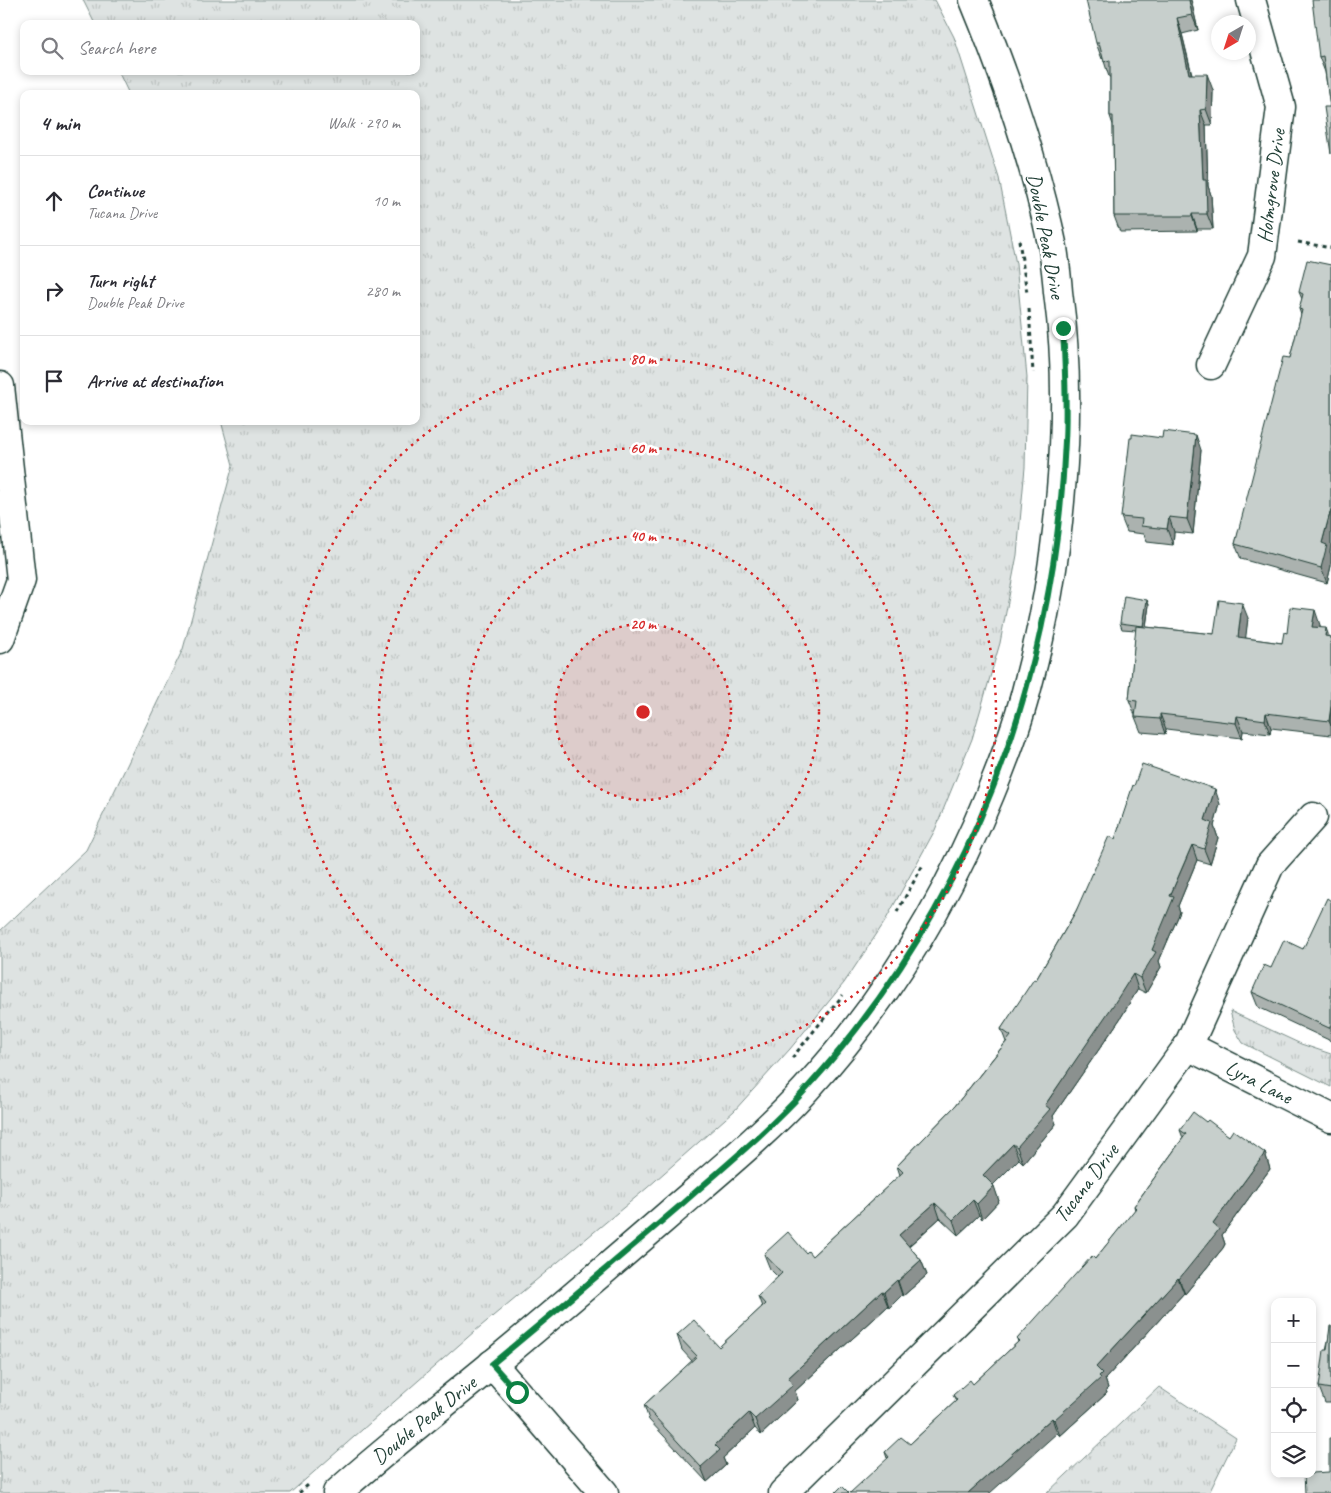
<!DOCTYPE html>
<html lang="en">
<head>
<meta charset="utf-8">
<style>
	:root { --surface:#fff; --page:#f2f2f3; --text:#2b2b33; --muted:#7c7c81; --line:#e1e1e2 }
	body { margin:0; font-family:Caveat,sans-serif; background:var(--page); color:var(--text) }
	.controls { position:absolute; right:15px; bottom:15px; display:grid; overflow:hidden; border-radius:10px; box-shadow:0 2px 8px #0003 }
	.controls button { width:45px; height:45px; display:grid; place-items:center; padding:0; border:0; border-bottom:1px solid var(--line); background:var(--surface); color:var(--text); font:25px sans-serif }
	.compass { position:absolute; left:1211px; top:15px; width:45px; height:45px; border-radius:50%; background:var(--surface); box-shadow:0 2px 8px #0003; rotate:219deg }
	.stop { position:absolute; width:15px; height:15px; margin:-11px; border:4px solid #0b8043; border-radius:50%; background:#fff }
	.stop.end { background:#0b8043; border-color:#fff; box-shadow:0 1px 5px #0008 }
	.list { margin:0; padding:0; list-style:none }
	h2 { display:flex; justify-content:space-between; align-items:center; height:65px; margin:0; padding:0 20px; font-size:21px }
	h2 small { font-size:16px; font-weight:400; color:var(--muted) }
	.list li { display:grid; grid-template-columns:32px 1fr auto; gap:15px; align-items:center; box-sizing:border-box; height:90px; padding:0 20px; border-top:1px solid var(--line) }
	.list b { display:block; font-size:19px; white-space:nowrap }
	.list p { margin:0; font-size:16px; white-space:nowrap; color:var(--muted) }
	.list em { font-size:16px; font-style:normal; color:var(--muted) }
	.icon { flex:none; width:28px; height:28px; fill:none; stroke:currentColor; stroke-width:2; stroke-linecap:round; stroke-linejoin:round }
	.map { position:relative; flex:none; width:1331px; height:1493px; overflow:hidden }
	.search { position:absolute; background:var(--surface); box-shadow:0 2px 8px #0003; left:20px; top:20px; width:400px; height:55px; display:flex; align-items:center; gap:12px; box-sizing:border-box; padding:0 18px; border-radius:10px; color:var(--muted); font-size:19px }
	.panel { position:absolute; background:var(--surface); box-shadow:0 2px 8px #0003; left:20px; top:90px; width:400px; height:335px; border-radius:10px }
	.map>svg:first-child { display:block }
</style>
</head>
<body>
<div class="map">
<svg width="1331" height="1493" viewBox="0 0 1331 1493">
	<defs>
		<pattern id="grass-tufts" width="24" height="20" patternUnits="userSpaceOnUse" patternTransform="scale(1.25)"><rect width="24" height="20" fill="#dee3e2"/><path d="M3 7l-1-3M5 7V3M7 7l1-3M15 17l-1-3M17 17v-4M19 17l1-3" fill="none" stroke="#bec4c2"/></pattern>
	</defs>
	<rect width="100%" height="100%" fill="#fff"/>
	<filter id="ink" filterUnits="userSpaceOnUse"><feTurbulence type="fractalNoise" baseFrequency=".02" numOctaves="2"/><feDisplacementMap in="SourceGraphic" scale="10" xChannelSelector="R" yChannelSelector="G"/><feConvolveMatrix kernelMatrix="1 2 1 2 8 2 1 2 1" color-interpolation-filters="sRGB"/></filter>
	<g filter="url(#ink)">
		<!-- grass -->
		<g fill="url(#grass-tufts)" stroke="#7e908b">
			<polygon points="83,0 935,0 954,37 999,178 1016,264 1027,377 1025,467 1017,555 1000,643 972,739 935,830 884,923 844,983 790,1049 734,1111 647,1188 475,1331 290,1493 0,1493 0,931 86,850 183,649 233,465 221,421 416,421 416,94 129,94 118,71 416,71 416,24 95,24"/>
			<polygon points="1230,1011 1301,1044 1331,1054 1331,1087 1243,1043 1235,1030"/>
			<polygon points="1159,1387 1236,1438 1209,1493 1047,1493"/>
		</g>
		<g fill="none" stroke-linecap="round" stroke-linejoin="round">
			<defs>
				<g id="street">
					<polyline points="1211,365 1262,256 1281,107 1251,0"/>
					<polyline points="0,386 21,580 0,639"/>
					<polyline points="1188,1046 1331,1118"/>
					<polyline points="492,1364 604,1493"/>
					<polyline points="783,1493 1065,1215 1188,1046 1270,865 1313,817"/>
				</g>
				<path id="secondary" d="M337,1493C386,1449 438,1409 489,1367C549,1318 608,1267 667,1216C714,1175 764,1135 806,1089C885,1003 946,902 990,794C1005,758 1019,721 1028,684C1045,620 1056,555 1061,489C1067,423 1067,358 1058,292C1057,277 1055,262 1053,248C1035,162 1007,80 974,0"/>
			</defs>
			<!-- street casing -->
			<use href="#street" stroke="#1f3d34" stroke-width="31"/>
			<!-- secondary casing -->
			<use href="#secondary" stroke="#1f3d34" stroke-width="31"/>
			<!-- path -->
			<g stroke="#1f3d34" stroke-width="3" stroke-dasharray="4 4" stroke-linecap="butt">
				<polyline points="1019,240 1027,293"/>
				<polyline points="1298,242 1331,248"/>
				<polyline points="1029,309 1033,373"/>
				<polyline points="897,912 924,863"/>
				<polyline points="792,1058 843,995"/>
				<polyline points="299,1493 308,1485"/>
			</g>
			<!-- street -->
			<use href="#street" stroke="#fff" stroke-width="28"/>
			<!-- secondary -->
			<use href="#secondary" stroke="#fff" stroke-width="28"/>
		</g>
		<!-- wall -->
		<g fill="#abb2af" stroke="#1f3d34">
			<polygon points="1191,0 1198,30 1182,34 1192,74 1213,90 1212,125 1206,125 1208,186 1211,195 1213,229 1197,229 1197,231 1120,232 1114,216 1113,125 1110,116 1110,77 1109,77 1103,58 1102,59 1096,43"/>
			<polygon points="1331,0 1330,107 1325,72 1319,57"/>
			<polygon points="1331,265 1331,546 1330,552 1331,555 1331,566 1327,583 1241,559 1235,544 1290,358 1301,315 1299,309 1302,299 1299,292"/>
			<polygon points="1201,450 1193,534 1174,532 1173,545 1147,542 1144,534 1127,532 1121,517"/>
			<polygon points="1147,600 1149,605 1146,627 1214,634 1248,618 1245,638 1282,643 1287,633 1320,625 1320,628 1329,636 1331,637 1331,735 1271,728 1270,734 1243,731 1242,738 1166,729 1165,734 1141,732 1135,717 1135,715 1129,700 1136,630 1122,629 1120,623"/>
			<polygon points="1220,804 1214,826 1218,838 1210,864 1197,860 1178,906 1180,912 1159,961 1161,967 1146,993 1138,989 1120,1019 1053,1116 1056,1124 1023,1163 1019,1159 993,1185 999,1201 982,1219 979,1215 958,1235 940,1218 909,1246 921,1260 927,1275 903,1296 902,1295 889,1308 888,1306 795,1391 798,1400 761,1435 755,1428 723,1458 726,1465 707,1482 649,1420 644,1405 692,1361 682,1350 677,1335 719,1347 762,1307 758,1296 778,1277 770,1269 764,1254 806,1253 812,1256 900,1175 897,1166 955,1106 1006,1042 1001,1029 1036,980 1076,911 1115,839"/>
			<polygon points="1331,901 1331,1041 1258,1007 1252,992 1271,968 1303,949"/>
			<polygon points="1206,1122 1229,1136 1265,1153 1270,1169 1222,1235 1225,1244 1223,1248 1185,1294 1184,1293 1105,1379 1108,1388 1106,1390 1107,1393 1060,1436 1057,1433 887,1458 885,1452 910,1444 956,1401 953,1395 973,1384 1018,1342 1017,1339 1095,1259 1135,1210 1134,1206 1183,1138 1180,1130"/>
			<polygon points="1331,1326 1331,1403 1325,1403 1319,1387"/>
		</g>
		<!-- shaded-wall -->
		<g fill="#8b918f" stroke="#1f3d34">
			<polygon points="1189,0 1191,0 1198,30 1192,15"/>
			<polygon points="1177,18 1182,34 1195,89 1189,74"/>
			<polygon points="1207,74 1213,90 1212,125 1206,109"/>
			<polygon points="1200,110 1206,125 1208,186 1211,195 1213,229 1207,214 1203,180"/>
			<polygon points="1192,214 1197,229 1197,231 1192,216"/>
			<polygon points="1196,435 1201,450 1193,534 1187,519"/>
			<polygon points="1331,509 1331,546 1330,552 1331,555 1331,566 1327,583 1321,568 1322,543"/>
			<polygon points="1169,517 1174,532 1173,545 1167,529"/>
			<polygon points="1147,600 1149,605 1145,632 1143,626"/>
			<polygon points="1242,603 1248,618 1244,652 1238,637"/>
			<polygon points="1315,610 1320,625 1318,642 1312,627"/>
			<polygon points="1326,628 1331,642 1325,636"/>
			<polygon points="1331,706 1331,726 1329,721"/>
			<polygon points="1266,713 1271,728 1270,734 1265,720"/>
			<polygon points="1160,714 1166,729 1165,734 1160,719"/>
			<polygon points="1237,716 1243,731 1242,738 1236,723"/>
			<polygon points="1215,789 1220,804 1214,826 1218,838 1210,864 1204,849 1205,820"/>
			<polygon points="1192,845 1197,860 1178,906 1180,912 1159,961 1161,967 1146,993 1140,978 1152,950 1170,896"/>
			<polygon points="1133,974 1138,989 1120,1019 1053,1116 1056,1124 1023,1163 1017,1147"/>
			<polygon points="1013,1144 1019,1159 988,1190 983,1175"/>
			<polygon points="1265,1153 1270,1169 1222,1235 1225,1244 1223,1248 1185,1294 1179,1279 1213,1224"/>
			<polygon points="994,1186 999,1201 982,1219 977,1204"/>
			<polygon points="973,1200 979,1215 958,1235 953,1220"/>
			<polygon points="935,1203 940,1218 904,1250 899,1235"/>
			<polygon points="921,1260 927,1275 903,1296 898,1281"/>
			<polygon points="1178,1278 1184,1293 1105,1379 1108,1388 1106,1390 1107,1393 1060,1436 1054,1420 1096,1367"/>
			<polygon points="897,1280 902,1295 889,1308 884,1292"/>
			<polygon points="882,1291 888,1306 795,1391 798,1400 761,1435 755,1419 788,1378"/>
			<polygon points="749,1413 755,1428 723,1458 726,1465 707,1482 701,1467 715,1445"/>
			<polygon points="1052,1418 1057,1433 990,1493 968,1493"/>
		</g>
		<!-- building -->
		<g fill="#c7cfcc" stroke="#1f3d34">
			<polygon points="1086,0 1189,0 1192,15 1177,18 1189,74 1207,74 1206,109 1200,110 1203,180 1206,180 1207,214 1192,214 1192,216 1114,216 1113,116 1110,116 1110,60 1104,62 1099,43 1096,43"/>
			<polygon points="1312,0 1331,0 1331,154 1324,107 1330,107 1323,56 1319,57"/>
			<polygon points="1307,260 1331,265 1331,509 1322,543 1327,545 1321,568 1235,544 1283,357 1290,358 1302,310 1299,309 1303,294 1299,292"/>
			<polygon points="1163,431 1196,435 1187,519 1169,517 1167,529 1141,526 1142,519 1121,517 1130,438 1132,438 1132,434 1162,438"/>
			<polygon points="1124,596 1147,600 1143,626 1120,623"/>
			<polygon points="1219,600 1242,603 1238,637 1282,643 1284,632 1287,633 1290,607 1315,610 1312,627 1326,628 1325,636 1331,637 1331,706 1329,721 1266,713 1265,720 1237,716 1236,723 1160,714 1160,719 1135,717 1137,701 1129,700 1136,626 1214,634"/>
			<polygon points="1142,764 1215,789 1205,820 1212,823 1204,849 1192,845 1170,896 1174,897 1152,950 1156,952 1140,978 1133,974 1114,1004 1045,1105 1050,1109 1017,1147 1013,1144 983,1175 994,1186 977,1204 973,1200 953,1220 935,1203 899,1235 921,1260 898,1281 897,1280 884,1292 882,1291 788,1378 793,1385 755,1419 749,1413 715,1445 720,1450 701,1467 644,1405 697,1356 677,1335 694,1320 719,1347 765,1304 758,1296 782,1273 764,1254 788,1232 806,1253 808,1251 812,1256 903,1172 897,1166 955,1106 1011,1036 1001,1029 1034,979 1036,980 1076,911 1109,836 1115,839 1133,785 1134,786"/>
			<polygon points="1327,898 1331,901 1331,1024 1329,1028 1252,992 1264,965 1271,968 1284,940 1303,949"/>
			<polygon points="1193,1112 1206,1122 1208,1120 1229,1136 1233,1130 1265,1153 1213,1224 1219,1229 1217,1232 1179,1279 1178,1278 1096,1367 1102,1373 1099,1376 1101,1378 1054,1420 1052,1418 968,1493 850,1493 889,1457 885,1452 901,1437 910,1444 957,1400 953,1395 970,1380 973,1384 1019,1341 1017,1339 1092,1256 1095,1259 1136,1208 1134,1206 1186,1134 1180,1130"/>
			<polygon points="1330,1326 1331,1326 1331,1389 1319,1387 1324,1350 1327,1350"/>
			<polygon points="1329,1438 1331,1438 1331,1493 1305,1493 1304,1474 1312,1474 1312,1473 1329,1472"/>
			<polygon points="842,1486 849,1493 835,1493"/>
		</g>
	</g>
	<g fill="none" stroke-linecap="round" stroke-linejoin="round" filter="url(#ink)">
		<!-- route -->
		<path stroke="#0b8043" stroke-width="6" d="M517,1392L492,1364C556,1311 620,1257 683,1203C725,1166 769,1130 807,1088C969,909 1055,681 1065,441C1067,403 1065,366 1063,328"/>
	</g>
	<!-- distance rings -->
	<circle cx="643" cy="712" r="88" fill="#d62828" fill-opacity=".12"/>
	<g fill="none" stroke="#d62828" stroke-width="2.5" stroke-dasharray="2.5 5">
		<circle cx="643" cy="712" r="88"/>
		<circle cx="643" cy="712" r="176"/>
		<circle cx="643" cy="712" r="264"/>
		<circle cx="643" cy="712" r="353"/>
	</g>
	<g text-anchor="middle" stroke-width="5" stroke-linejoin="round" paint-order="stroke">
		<!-- street labels -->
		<g font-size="21" fill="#1f3d34" stroke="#fff">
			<text transform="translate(1271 186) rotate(-83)" y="7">Holmgrove Drive</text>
			<text transform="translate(1046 236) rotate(79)" y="7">Double Peak Drive</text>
			<text transform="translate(1259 1082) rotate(27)" y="7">Lyra Lane</text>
			<text transform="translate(1086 1183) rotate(-53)" y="7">Tucana Drive</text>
			<text transform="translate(424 1420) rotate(-39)" y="7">Double Peak Drive</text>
		</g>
	</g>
	<circle cx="643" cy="712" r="8" fill="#d62828" stroke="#fff" stroke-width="2.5"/>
	<g font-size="15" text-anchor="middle" font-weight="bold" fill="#d62828" stroke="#fff" stroke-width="5" stroke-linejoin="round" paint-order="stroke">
		<text x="643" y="364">80 m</text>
		<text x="643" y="453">60 m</text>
		<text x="643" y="541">40 m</text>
		<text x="643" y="629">20 m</text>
	</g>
</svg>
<div class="controls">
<button>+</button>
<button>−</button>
<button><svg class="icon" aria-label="locate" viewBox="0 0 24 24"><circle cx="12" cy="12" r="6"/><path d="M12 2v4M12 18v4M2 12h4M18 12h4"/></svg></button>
<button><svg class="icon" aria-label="layers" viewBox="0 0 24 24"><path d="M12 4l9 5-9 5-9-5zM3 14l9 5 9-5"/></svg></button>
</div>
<svg class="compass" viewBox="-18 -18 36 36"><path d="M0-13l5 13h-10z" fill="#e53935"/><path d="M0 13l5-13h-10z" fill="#7c7c81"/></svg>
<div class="stop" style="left:517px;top:1392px"></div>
<div class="stop end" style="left:1063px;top:328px"></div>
<div class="search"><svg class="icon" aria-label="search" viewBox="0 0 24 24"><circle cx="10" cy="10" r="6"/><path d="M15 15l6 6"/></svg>Search here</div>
<section class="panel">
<h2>4 min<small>Walk · 290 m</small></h2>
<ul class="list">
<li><svg class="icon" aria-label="ahead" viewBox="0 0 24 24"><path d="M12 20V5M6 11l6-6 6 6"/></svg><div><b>Continue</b><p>Tucana Drive</p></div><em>10 m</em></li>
<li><svg class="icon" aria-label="right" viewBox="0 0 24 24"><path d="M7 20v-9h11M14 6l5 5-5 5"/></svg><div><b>Turn right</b><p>Double Peak Drive</p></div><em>280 m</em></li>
<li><svg class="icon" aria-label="arrive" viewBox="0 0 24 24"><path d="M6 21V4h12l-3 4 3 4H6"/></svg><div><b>Arrive at destination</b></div></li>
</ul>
</section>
</div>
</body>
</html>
